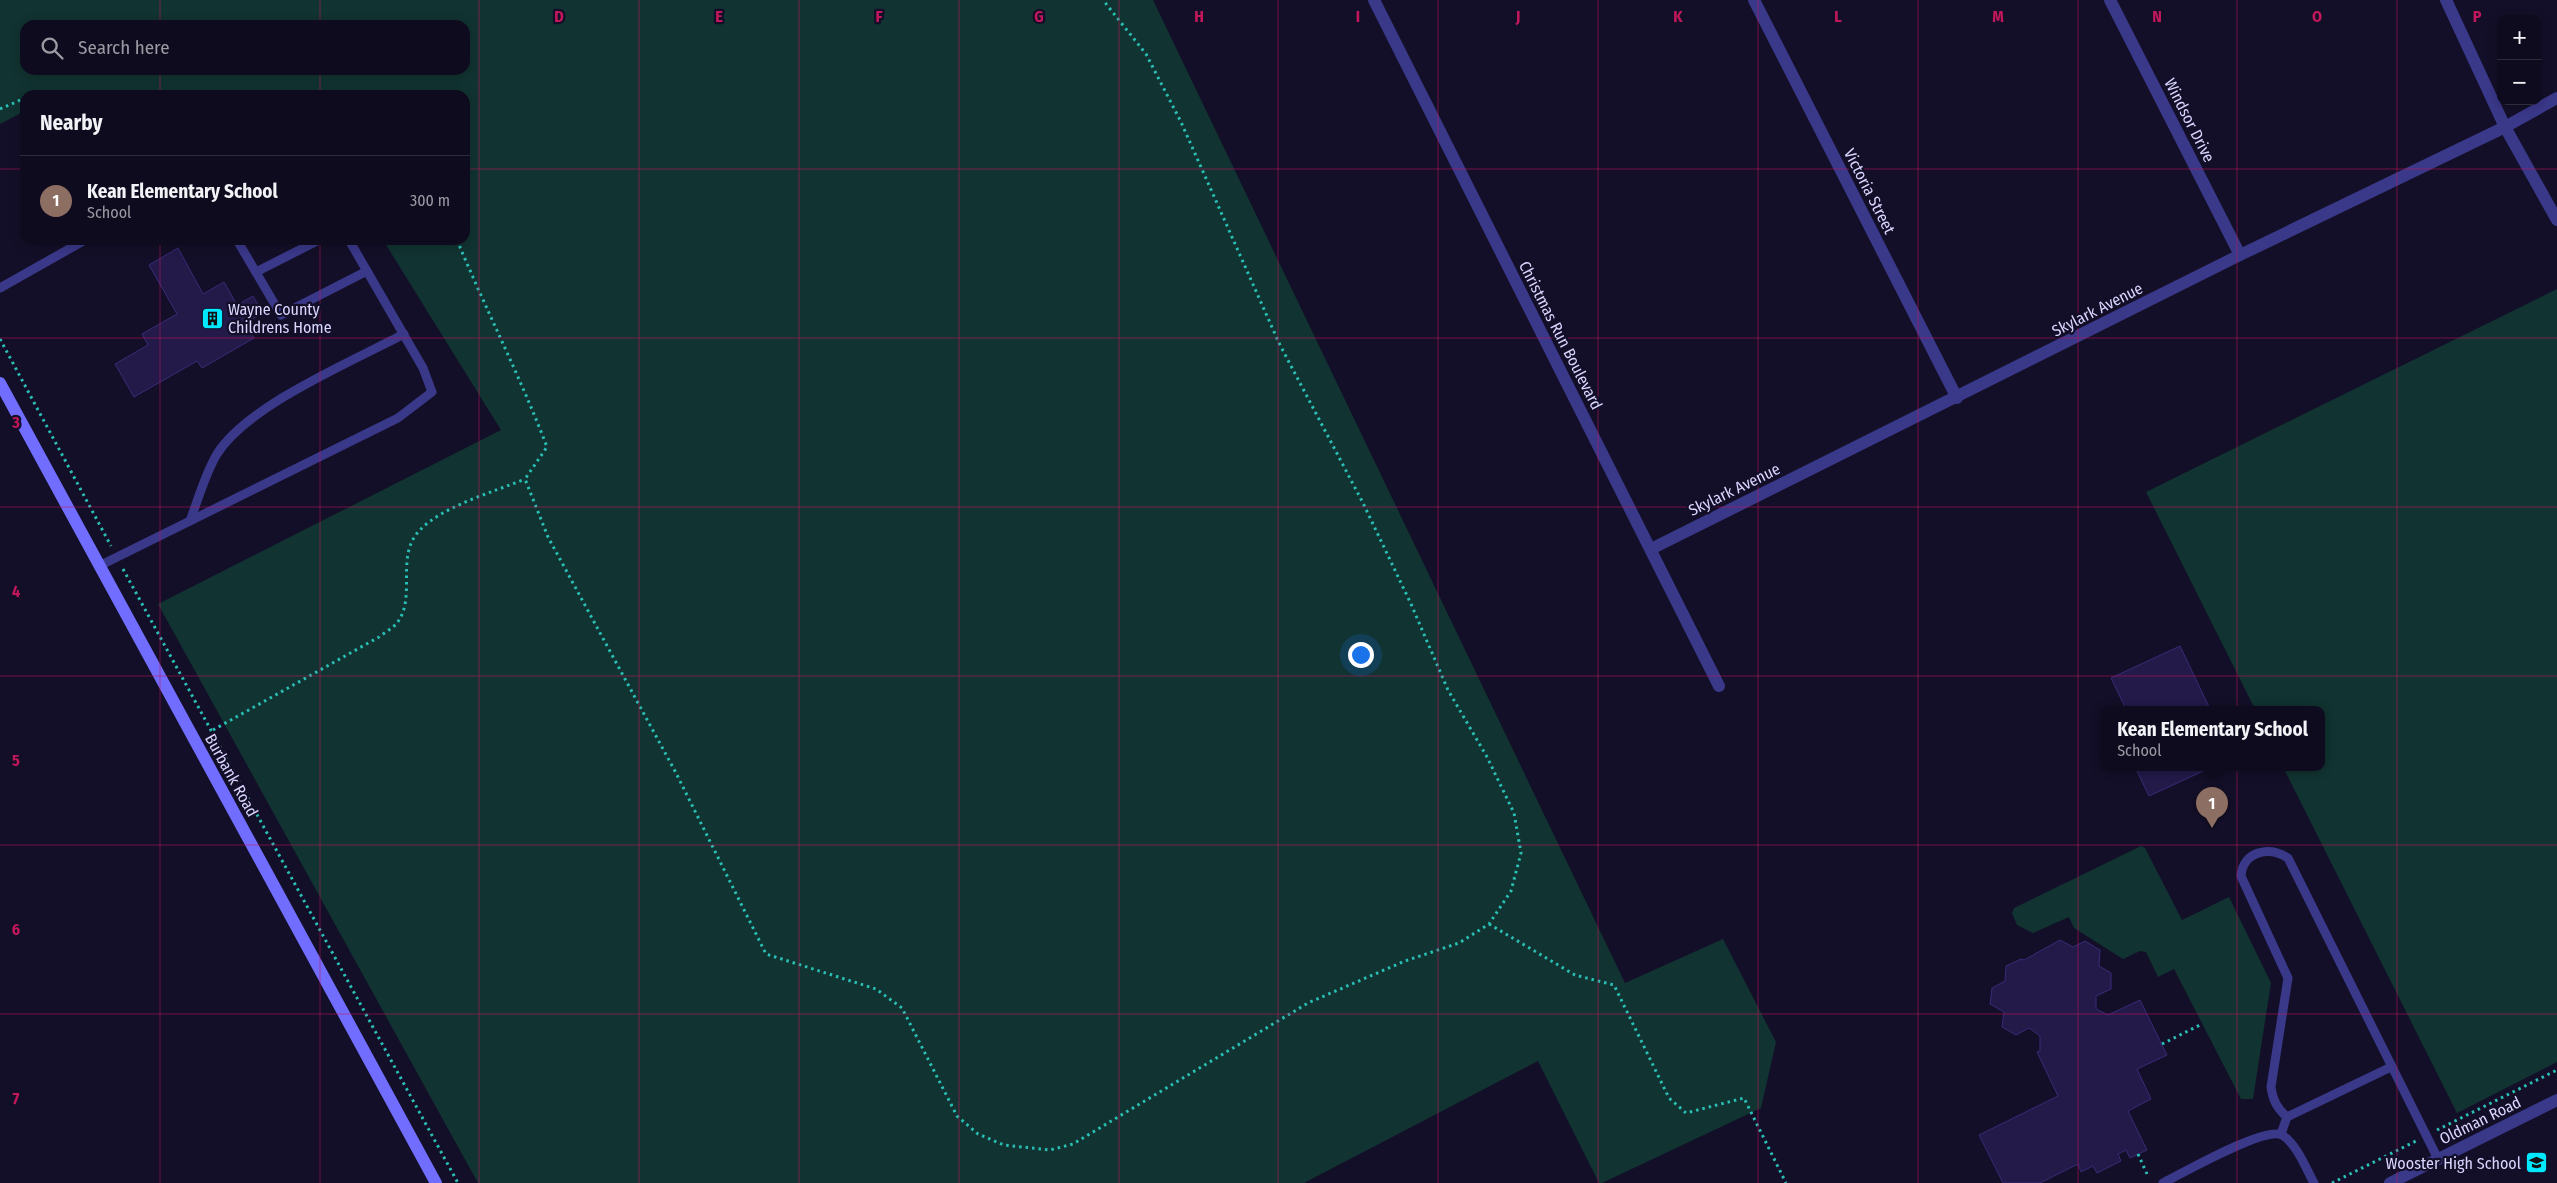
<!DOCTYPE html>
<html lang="en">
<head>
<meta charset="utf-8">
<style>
	:root { --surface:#0e0b1e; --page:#171427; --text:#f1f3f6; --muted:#9b9ba4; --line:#2e2b3c; --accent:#7c3aed }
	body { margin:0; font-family:"Fira Sans Condensed",sans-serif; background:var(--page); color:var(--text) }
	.controls { position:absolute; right:15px; top:15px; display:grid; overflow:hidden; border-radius:10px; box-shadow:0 2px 12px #0003 }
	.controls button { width:45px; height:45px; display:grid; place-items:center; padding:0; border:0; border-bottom:1px solid var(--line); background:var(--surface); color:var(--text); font:25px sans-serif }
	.you { position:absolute; left:1360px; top:654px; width:18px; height:18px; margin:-12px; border:4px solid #fff; border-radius:50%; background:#1a73e8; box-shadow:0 0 0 8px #1a73e833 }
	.badge { display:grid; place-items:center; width:32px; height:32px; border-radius:50%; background:var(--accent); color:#fff; font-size:16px; font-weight:700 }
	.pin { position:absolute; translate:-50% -41px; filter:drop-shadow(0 1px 2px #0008) }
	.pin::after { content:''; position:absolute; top:26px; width:18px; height:15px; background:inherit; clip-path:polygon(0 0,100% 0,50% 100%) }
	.popup { position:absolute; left:2100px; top:706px; width:225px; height:65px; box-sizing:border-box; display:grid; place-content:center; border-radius:10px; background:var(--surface); filter:drop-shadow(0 1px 4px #0005); font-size:16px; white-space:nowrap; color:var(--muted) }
	.popup b { font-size:19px; color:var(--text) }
	.popup::after { content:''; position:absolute; left:50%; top:100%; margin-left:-10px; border:10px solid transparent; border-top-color:var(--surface) }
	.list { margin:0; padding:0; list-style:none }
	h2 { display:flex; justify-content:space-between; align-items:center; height:65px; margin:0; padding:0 20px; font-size:21px }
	h2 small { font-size:16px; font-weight:400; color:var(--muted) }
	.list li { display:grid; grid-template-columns:32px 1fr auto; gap:15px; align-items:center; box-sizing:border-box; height:90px; padding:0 20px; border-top:1px solid var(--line) }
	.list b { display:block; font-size:19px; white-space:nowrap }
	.list p { margin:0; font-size:16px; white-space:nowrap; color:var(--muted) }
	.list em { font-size:16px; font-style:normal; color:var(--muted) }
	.icon { flex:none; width:28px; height:28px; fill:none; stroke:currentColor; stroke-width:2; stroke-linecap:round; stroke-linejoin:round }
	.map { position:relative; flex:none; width:2557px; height:1183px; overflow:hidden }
	.search { position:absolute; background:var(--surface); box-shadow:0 2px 12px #0003; left:20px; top:20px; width:450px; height:55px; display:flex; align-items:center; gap:12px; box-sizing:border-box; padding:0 18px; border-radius:15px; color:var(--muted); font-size:19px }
	.panel { position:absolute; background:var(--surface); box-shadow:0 2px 12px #0003; left:20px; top:90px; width:450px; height:155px; border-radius:15px }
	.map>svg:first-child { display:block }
</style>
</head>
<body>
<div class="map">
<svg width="2557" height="1183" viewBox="0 0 2557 1183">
	<rect width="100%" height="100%" fill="#130f28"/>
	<!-- green -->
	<g fill="#113331" fill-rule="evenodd">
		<path d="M0,0H1153L1625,983L1723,939L1776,1042L1761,1108L1602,1183H1599L1538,1061L1304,1183H478L158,604L501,430L383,240H465V95H25V111L0,124ZM25,25H465V70H25Z"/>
		<polygon points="2557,289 2557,1062 2457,1113 2283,767 2321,767 2321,709 2255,709 2146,492"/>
		<polygon points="2141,846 2145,848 2182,920 2229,897 2271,983 2253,1099 2241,1099 2174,969 2158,977 2146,952 2140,951 2123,959 2074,928 2069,917 2033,933 2017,925 2012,913 2014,908"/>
	</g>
	<!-- building -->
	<g fill="#231a4a" stroke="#392b77">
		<polygon points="178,248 203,294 224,282 237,305 253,296 263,313 246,323 254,338 202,368 197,361 134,397 115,364 148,345 142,334 177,314 149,265"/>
		<polygon points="2180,646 2210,709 2126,709 2111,678"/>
		<polygon points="2135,767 2212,767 2149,796"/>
		<polygon points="2060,940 2073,947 2085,941 2100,950 2099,966 2111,973 2111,989 2096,996 2096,1009 2108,1015 2140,1000 2167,1055 2137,1069 2151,1099 2128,1111 2147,1150 2130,1158 2126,1150 2118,1154 2121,1161 2097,1173 2093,1166 2081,1172 2078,1164 2040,1183 2003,1183 1979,1135 2058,1096 2037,1052 2040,1051 2040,1036 2029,1028 2016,1035 2002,1027 2004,1012 1990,1004 1992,988 2005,981 2006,966 2021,959 2024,960"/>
	</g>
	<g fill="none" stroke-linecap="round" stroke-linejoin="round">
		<!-- path -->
		<g stroke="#2abfb5" stroke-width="3" stroke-dasharray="2.5 4" stroke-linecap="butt">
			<polyline points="32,95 33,95"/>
			<polyline points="274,95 297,93 306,95"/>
			<polyline points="0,109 25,98"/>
			<path d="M457,240C486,310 520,376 547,447L525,479L548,537L676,773L766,954L876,989L902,1008L957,1116L978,1134L1004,1145L1050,1150L1073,1144L1308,1003L1405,961L1459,943L1489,924L1511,891L1521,853L1514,813L1487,757L1448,690L1411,604L1363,503L1279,343L1181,122L1146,54L1103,0"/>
			<polyline points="0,339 111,546"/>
			<polyline points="123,569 458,1183"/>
			<path d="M213,730L379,637C384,633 393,628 397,623C417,597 395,557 419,531C442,506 494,492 525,479"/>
			<polyline points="1489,924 1575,975 1614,985 1669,1098 1686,1113 1744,1098 1786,1183"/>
			<polyline points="2162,1044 2202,1024"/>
			<polyline points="2437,1130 2557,1070"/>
			<polyline points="2138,1154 2147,1174"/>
			<polyline points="2332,1183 2416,1141"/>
		</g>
		<!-- service -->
		<g stroke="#3a3889" stroke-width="9">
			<polyline points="237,240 281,315 367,271"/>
			<polyline points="256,272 319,240"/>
			<polyline points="0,288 85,240"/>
			<path d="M190,521C198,500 205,474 217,454C248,405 351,362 404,334"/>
			<polyline points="99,566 398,418 432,392 423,368 349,240"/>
			<path d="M2287,1117C2277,1108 2273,1101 2271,1087L2288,978L2241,876C2243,851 2269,846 2288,858L2438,1159"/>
			<polyline points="2281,1134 2287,1117 2391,1067"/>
			<path d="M2163,1183C2183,1173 2265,1126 2282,1135C2297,1144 2306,1169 2314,1183"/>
		</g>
		<!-- minor -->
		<g stroke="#3a3889" stroke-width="12">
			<polyline points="1374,0 1719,686"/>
			<polyline points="1754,0 1957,398"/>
			<polyline points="2110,0 2240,255"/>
			<polyline points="2446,0 2505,127 2557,220"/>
			<polyline points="1651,549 2240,255 2505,127 2557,98"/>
		</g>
		<!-- tertiary -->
		<polyline stroke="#3a3889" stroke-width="12" points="2390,1183 2557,1100"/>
		<!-- secondary -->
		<polyline stroke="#706dff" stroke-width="12" points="0,383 436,1183"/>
	</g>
	<!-- grid -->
	<path fill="none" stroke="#c2185b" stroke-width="1" stroke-opacity="0.55" d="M160,0V25M320,0V25M479,0V1183M639,0V1183M799,0V1183M959,0V1183M1119,0V1183M1278,0V1183M1438,0V1183M1598,0V1183M1758,0V1183M1918,0V1183M2078,0V1183M2237,0V1183M2397,0V1183M160,70V95M320,70V95M0,169H25M465,169H2557M160,240V1183M320,240V1183M0,338H2557M0,507H2557M0,676H2557M0,845H2557M0,1014H2557"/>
	<!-- icons -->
	<defs>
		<symbol id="building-square" viewBox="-11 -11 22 22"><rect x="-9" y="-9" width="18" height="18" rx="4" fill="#02e8ff" stroke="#130f28"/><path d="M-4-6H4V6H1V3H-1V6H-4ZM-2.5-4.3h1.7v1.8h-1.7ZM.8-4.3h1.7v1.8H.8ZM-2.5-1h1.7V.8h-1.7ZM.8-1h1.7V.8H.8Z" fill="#111"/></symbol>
		<symbol id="school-square" viewBox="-11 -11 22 22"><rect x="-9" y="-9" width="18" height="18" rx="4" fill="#02e8ff" stroke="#130f28"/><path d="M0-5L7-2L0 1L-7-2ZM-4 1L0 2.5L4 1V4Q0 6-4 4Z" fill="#111"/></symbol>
	</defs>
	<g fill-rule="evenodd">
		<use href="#building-square" x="200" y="306" width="25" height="25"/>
		<use href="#school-square" x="2524" y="1150" width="25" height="25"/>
	</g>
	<g text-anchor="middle" stroke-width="4.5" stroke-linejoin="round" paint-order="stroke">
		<!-- street labels -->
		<g font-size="16" fill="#dad6ff" stroke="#130f28">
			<text transform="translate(2190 120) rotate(63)" y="6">Windsor Drive</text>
			<text transform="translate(1870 191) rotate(63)" y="6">Victoria Street</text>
			<text transform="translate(2097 309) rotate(-27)" y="6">Skylark Avenue</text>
			<text transform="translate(1561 335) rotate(63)" y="6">Christmas Run Boulevard</text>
			<text transform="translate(1734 489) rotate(-26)" y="6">Skylark Avenue</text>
			<text transform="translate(232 775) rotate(61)" y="6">Burbank Road</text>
			<text transform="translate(2480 1120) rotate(-26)" y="6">Oldman Road</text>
		</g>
		<!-- poi labels -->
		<g font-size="16" fill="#dad6ff" stroke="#130f28" text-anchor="start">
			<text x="228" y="315">Wayne County<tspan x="228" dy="18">Childrens Home</tspan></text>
			<text x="2521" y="1169" text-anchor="end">Wooster High School</text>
		</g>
	</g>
	<g font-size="16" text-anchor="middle" font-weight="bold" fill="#c2185b" stroke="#130f28" stroke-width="4.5" stroke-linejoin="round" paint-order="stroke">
		<text x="559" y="22">D</text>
		<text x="719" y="22">E</text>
		<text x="879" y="22">F</text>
		<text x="1039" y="22">G</text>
		<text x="1199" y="22">H</text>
		<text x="1358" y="22">I</text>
		<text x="1518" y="22">J</text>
		<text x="1678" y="22">K</text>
		<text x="1838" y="22">L</text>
		<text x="1998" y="22">M</text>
		<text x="2157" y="22">N</text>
		<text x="2317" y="22">O</text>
		<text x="2477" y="22">P</text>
		<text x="16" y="428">3</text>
		<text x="16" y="597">4</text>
		<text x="16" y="766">5</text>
		<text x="16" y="935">6</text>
		<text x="16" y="1104">7</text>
	</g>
</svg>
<div class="controls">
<button>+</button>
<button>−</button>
</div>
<div class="you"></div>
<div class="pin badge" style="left:2212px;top:828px;background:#8d6e63">1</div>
<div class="popup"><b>Kean Elementary School</b>School</div>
<div class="search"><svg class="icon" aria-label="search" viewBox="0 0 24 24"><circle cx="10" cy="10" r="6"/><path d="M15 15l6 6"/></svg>Search here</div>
<section class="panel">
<h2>Nearby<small></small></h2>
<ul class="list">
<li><span class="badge" style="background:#8d6e63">1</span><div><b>Kean Elementary School</b><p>School</p></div><em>300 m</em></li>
</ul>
</section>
</div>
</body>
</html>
